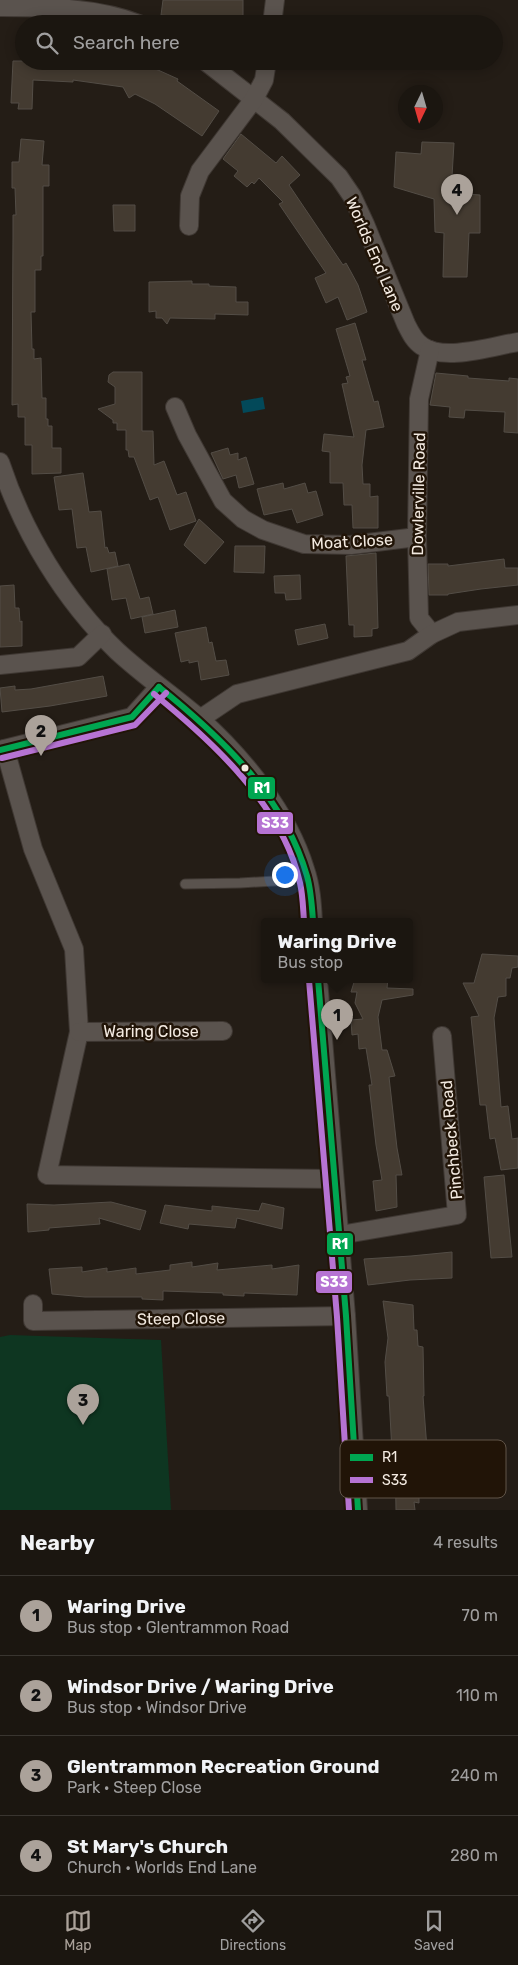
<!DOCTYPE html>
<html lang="en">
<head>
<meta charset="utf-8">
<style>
	:root { --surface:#1b1610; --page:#241f19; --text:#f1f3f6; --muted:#a09f9f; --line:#393530; --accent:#aba29a }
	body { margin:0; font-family:Rubik,sans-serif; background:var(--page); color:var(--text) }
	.compass { position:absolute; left:398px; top:85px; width:45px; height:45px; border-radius:50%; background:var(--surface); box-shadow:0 2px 12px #0003; rotate:185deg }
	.you { position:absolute; left:284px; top:874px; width:18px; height:18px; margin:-12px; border:4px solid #fff; border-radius:50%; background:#1a73e8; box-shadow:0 0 0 8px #1a73e833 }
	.badge { display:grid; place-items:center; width:32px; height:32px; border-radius:50%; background:var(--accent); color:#111; font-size:16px; font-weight:700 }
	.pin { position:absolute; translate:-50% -41px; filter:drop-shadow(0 1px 2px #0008) }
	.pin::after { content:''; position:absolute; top:26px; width:18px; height:15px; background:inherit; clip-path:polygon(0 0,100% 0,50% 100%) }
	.popup { position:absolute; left:261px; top:918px; width:152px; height:65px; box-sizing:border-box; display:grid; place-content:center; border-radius:5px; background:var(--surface); filter:drop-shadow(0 1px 4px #0005); font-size:16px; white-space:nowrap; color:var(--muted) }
	.popup b { font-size:19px; color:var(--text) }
	.popup::after { content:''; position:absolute; left:50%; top:100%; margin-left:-10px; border:10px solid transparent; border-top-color:var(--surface) }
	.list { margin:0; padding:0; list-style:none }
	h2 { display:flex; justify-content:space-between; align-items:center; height:65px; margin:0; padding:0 20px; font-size:21px }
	h2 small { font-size:16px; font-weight:400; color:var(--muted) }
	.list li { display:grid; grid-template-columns:32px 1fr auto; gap:15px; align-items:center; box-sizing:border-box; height:80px; padding:0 20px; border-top:1px solid var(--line) }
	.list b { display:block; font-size:19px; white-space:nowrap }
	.list p { margin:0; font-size:16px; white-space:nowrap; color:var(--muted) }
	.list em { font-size:16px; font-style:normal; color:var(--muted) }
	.icon { flex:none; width:28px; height:28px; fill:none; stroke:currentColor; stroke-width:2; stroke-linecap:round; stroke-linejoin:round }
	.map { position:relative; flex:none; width:518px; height:1510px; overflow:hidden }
	.search { position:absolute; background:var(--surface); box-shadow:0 2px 12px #0003; left:15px; right:15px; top:15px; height:55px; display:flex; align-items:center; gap:12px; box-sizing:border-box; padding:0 18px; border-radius:28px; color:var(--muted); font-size:19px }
	.sheet { height:385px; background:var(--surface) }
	nav { display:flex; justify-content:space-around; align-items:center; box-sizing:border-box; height:70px; border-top:1px solid var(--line); background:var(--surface); font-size:14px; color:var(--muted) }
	nav a { display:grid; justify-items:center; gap:2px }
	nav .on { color:var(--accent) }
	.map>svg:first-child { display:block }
</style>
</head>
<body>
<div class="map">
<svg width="518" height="1510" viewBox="0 0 518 1510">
	<rect width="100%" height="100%" fill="#241d16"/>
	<!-- green -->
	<polygon fill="#0e3621" points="10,1335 161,1340 171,1510 0,1510 0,1337"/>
	<!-- water -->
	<polygon fill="#034959" points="263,397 265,409 243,413 241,401"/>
	<!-- building -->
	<g fill="#443b31" stroke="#534d46">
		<polygon points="163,0 243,0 243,17 237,16 236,24 183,24 184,17 161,15"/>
		<polygon points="13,61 124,61 158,70 178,79 177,81 219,111 202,136 155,104 135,94 129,98 123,87 73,80 73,82 33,80 32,109 18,109 19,103 11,103"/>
		<polygon points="241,134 276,163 282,156 300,175 289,185 343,265 346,263 351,272 358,285 367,312 347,320 338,297 326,303 315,278 326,273 279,204 283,202 259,178 254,184 252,182 247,187 234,176 238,171 223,159"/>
		<polygon points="21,139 44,141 42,165 49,165 49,186 43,186 43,256 41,256 41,270 35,270 35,312 31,312 32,349 34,349 34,359 41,358 42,398 46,398 46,419 48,419 48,426 52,426 52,448 61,448 61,473 32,474 32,445 25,445 25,417 18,417 18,404 12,405 13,236 13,215 16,215 15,188 12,188 12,162 19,162"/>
		<polygon points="422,142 454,143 451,193 480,195 480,233 469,233 467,277 443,277 444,233 435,232 434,199 394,187 396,152 421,154"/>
		<polygon points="113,205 135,205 135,231 114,231"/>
		<polygon points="192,281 192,284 209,284 209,286 236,287 236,302 248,302 248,315 215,314 215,319 170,318 167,324 162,318 156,318 156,311 149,312 149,282"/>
		<polygon points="355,323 366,360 362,360 374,402 378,401 384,427 366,430 362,465 363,484 370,484 370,497 378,496 378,528 353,528 352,505 344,505 343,483 330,483 330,452 322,451 324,434 354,437 342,384 348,383 346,377 350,376 336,329"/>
		<polygon points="113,372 142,372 142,431 153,431 154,465 164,461 177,495 186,492 196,521 170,530 158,497 150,500 134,457 129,457 128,450 126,450 126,430 117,430 117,423 113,423 113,420 98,409 115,404 115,387 108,382 109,375"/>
		<polygon points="436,373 468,376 468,378 509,381 509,378 518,379 518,433 504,432 505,412 465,410 464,418 449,417 450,407 430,405"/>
		<polygon points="228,448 230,455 238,453 238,460 246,457 254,484 239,488 236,475 223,479 211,453"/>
		<polygon points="83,473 89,512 101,511 105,548 107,547 109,553 115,552 118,566 91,572 86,547 77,548 72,509 59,510 54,477"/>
		<polygon points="283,483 284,489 305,483 308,493 316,491 323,515 297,523 292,509 264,515 257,489"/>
		<polygon points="199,519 224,542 205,564 184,545"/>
		<polygon points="235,546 265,546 264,573 234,572"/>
		<polygon points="376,553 378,628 372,629 372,636 354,637 354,625 349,625 346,556"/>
		<polygon points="504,559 505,568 518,568 518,585 481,589 448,594 448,595 429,595 428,564 448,564 448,566"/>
		<polygon points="129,564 140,599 149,597 153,614 131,619 126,598 112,600 107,569"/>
		<polygon points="300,575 301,599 286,600 285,593 275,593 274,576"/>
		<polygon points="14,585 15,608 19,608 20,622 22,621 22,646 0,647 0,586"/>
		<polygon points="175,610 178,627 145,633 142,617"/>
		<polygon points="325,624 328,638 298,645 295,630"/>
		<polygon points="206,627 209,643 212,642 216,661 226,660 229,675 201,680 198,661 189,663 189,660 181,662 175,633"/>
		<polygon points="103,676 107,696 50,706 2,712 0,688 15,686 15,690 31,689"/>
		<polygon points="482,954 518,956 518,967 512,968 510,978 506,978 506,996 498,997 494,1018 501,1107 508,1106 512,1139 518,1138 518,1168 501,1170 495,1138 490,1139 486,1105 480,1105 471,1017 479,1016 463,983 474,983"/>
		<polygon points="355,979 388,979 387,988 413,989 413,995 382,1000 378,1017 382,1050 387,1050 395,1076 389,1077 397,1148 402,1175 396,1175 397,1207 376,1211 373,1181 382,1180 376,1145 369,1085 372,1085 366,1048 359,1049 358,1034 352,1035 351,1020 363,1019 355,1003 357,992 351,992"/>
		<polygon points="504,1175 512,1257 491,1258 484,1177"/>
		<polygon points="111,1202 146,1211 140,1230 99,1218 100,1224 49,1228 49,1230 28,1232 27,1204 54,1205"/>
		<polygon points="262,1203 284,1208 282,1229 237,1218 235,1228 189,1224 188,1229 160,1223 165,1205 212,1211 212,1206 259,1211"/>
		<polygon points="452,1252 452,1278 410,1280 368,1285 364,1259 411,1256"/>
		<polygon points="192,1262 192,1267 218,1263 217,1270 272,1265 272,1269 299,1265 297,1295 244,1293 244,1296 223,1295 223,1293 163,1291 163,1300 142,1299 142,1297 85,1297 52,1294 49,1269 82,1267 82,1272 107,1268 107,1272 136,1268 136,1274 170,1270 170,1265"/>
		<polygon points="383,1301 413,1305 414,1330 417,1330 418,1346 423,1347 424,1396 423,1396 427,1449 419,1450 419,1503 414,1502 415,1510 396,1510 395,1452 392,1452 389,1396 387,1396 385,1362 388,1338"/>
	</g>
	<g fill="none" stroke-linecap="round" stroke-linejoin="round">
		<defs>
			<polyline id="lane" points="185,884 240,883 308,879"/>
			<g id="street">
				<path d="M0,7C46,7 96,7 139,24"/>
				<polyline points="272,24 275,0"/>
				<path d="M205,61L282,121L339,177L352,196L365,224L406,324C410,332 414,341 422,346C444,362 493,346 518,342"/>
				<polyline points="189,226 190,196 200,171 254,99 264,80 267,61"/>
				<polyline points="430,350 419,399 417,537 419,618 432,634"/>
				<polyline points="175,407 187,435 223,501 243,519 263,530 304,544 351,545 417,537"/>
				<path d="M0,462C23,532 64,600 117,651C143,675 172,695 199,718C243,757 288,813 305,869C311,886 312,904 313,921"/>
				<polyline points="0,665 78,657 102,634"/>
				<polyline points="200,719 237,694 408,651 432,634 458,622 518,615"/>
				<polyline points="5,749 33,849 74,949 79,1032 47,1175 334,1179"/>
				<polyline points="0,750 132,717 159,687"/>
				<polyline points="318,979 346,1316 358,1510"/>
				<polyline points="79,1032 223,1031"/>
				<polyline points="340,1235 457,1215 442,1036"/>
				<polyline points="33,1304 33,1321 346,1316"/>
			</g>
		</defs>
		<!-- lane casing -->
		<use href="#lane" stroke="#3f3833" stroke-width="11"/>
		<!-- street casing -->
		<use href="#street" stroke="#3f3833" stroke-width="20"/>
		<!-- lane -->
		<use href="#lane" stroke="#5a534e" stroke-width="9"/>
		<!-- street -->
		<use href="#street" stroke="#5a534e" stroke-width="18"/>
		<defs>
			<g id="bus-1">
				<path d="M159,687C221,737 284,796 307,876C311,890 312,906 313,921"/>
				<polyline points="0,750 132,717 159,687"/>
				<polyline points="318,979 346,1316 358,1510"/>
			</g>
			<g id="bus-2">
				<path d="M154,694C212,741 283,806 300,883C303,896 303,909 304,921"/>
				<polyline points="2,758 135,725 166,693"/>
				<polyline points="309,980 337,1317 349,1510"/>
			</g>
		</defs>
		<!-- bus-1 casing -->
		<use href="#bus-1" stroke="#211407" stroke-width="10"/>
		<!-- bus-2 casing -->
		<use href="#bus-2" stroke="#211407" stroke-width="10"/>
		<!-- bus-1 -->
		<use href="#bus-1" stroke="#00a651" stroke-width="6"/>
		<!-- bus-2 -->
		<use href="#bus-2" stroke="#b673d3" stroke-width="6"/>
	</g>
	<!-- markers -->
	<circle fill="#f3eae1" stroke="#211407" stroke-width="2" cx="245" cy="768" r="4.5"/>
	<g text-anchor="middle" stroke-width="5" stroke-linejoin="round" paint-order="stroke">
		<!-- street labels -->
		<g font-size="16" fill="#f3eae1" stroke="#211407">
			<text transform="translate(375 254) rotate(67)" y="6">Worlds End Lane</text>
			<text transform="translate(418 494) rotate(-89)" y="6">Dowlerville Road</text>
			<text transform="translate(352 541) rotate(-3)" y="6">Moat Close</text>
			<text x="151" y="1037">Waring Close</text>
			<text transform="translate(451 1140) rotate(-95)" y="6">Pinchbeck Road</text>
			<text transform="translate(181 1318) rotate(-1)" y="6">Steep Close</text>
		</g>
	</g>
	<!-- legend -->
	<rect x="340" y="1440" width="166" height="58" rx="8" fill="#211407" stroke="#605448" stroke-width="1"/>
	<rect x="350" y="1454" width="23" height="7" fill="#00a651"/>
	<rect x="350" y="1477" width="23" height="6" fill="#b673d3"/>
	<g font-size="14" fill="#f3eae1">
		<text x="382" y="1462">R1</text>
		<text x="382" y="1485">S33</text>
	</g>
	<g stroke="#211407" stroke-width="2">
		<rect x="247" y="776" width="29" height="24" rx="5" fill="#00a651"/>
		<rect x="256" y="811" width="38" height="24" rx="5" fill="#b673d3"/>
		<rect x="326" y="1232" width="28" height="24" rx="5" fill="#00a651"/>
		<rect x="315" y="1270" width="38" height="24" rx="5" fill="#b673d3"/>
	</g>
	<g font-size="14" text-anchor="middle" font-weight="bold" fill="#fff">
		<text x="262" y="793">R1</text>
		<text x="275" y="828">S33</text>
		<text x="340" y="1249">R1</text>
		<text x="334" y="1287">S33</text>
	</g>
</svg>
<svg class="compass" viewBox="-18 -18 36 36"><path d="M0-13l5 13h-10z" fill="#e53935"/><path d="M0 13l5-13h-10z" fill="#a09f9f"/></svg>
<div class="you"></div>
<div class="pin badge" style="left:337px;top:1040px">1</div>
<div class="popup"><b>Waring Drive</b>Bus stop</div>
<div class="pin badge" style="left:41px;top:756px">2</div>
<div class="pin badge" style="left:83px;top:1425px">3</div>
<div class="pin badge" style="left:457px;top:215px">4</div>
<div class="search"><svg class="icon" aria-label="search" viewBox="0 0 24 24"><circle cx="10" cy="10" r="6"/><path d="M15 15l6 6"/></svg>Search here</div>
</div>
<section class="sheet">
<h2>Nearby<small>4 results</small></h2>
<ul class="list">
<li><span class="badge">1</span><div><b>Waring Drive</b><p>Bus stop · Glentrammon Road</p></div><em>70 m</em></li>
<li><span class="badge">2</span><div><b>Windsor Drive / Waring Drive</b><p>Bus stop · Windsor Drive</p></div><em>110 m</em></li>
<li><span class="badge">3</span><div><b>Glentrammon Recreation Ground</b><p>Park · Steep Close</p></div><em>240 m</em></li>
<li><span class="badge">4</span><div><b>St Mary's Church</b><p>Church · Worlds End Lane</p></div><em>280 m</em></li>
</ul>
</section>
<nav>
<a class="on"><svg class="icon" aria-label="map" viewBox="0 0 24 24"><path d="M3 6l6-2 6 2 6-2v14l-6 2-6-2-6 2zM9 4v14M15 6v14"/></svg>Map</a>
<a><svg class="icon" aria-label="directions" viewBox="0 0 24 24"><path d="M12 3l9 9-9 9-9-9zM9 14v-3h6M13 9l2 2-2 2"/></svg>Directions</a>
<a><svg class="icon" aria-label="saved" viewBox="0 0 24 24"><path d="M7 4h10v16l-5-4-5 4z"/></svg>Saved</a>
</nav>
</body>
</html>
